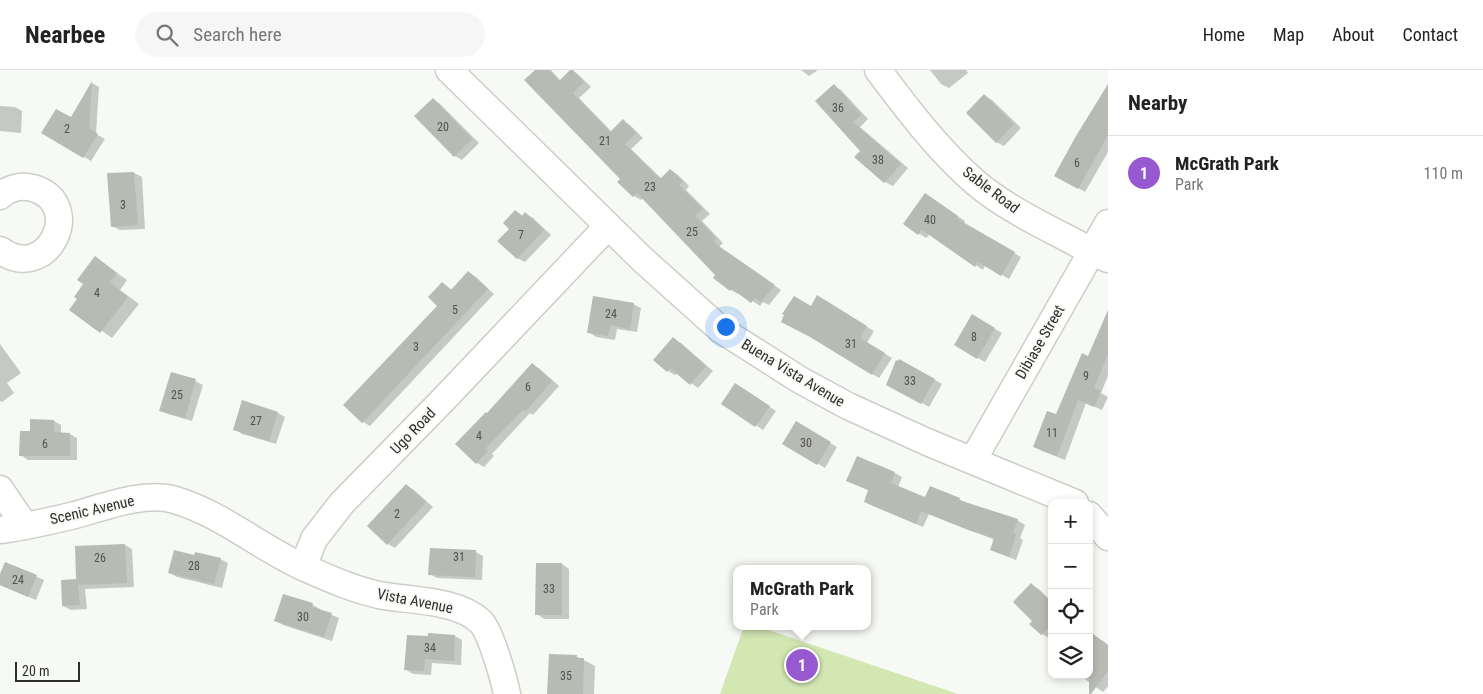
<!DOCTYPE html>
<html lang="en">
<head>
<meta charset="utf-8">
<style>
	:root { --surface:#fff; --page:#f6f6f6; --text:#222; --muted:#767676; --line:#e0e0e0; --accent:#9659d0 }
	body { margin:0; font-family:"Roboto Condensed",sans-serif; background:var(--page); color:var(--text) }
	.controls { position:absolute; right:15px; bottom:15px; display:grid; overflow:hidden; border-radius:10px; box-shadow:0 2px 8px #0003 }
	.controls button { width:45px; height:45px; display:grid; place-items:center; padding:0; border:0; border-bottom:1px solid var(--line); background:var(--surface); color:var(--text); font:25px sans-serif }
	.scale { position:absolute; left:15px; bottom:12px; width:65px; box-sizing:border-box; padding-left:5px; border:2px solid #2e2f2d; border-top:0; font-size:14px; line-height:18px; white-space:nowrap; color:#2e2f2d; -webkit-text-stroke:4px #f7faf4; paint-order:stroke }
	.you { position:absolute; left:725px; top:256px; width:18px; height:18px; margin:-12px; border:4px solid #fff; border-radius:50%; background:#1a73e8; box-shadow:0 0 0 8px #1a73e833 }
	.badge { display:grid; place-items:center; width:32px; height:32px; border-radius:50%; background:var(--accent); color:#fff; font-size:16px; font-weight:700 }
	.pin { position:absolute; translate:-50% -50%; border:2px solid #fff; box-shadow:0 1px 5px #0006 }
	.popup { position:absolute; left:733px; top:495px; width:138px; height:65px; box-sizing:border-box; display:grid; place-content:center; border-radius:10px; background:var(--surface); filter:drop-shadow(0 1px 4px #0005); font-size:16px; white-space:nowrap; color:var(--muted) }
	.popup b { font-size:19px; color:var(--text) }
	.popup::after { content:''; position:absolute; left:50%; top:100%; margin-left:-10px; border:10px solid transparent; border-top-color:var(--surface) }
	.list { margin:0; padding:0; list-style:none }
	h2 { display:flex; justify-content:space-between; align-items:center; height:65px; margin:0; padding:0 20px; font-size:21px }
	h2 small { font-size:16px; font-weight:400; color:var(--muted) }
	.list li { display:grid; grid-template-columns:32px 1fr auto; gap:15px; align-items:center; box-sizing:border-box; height:75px; padding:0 20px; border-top:1px solid var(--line) }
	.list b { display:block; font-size:19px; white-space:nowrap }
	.list p { margin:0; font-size:16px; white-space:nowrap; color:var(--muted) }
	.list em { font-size:16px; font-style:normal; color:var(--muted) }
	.icon { flex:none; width:28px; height:28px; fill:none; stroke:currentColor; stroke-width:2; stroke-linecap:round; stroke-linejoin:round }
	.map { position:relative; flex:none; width:1108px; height:624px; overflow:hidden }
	header { display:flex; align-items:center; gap:30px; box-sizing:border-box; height:70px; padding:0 25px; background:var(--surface); border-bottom:1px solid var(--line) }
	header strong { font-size:24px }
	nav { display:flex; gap:28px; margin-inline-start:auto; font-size:18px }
	.search { width:350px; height:45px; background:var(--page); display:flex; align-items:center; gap:12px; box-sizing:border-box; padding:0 18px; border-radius:28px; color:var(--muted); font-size:19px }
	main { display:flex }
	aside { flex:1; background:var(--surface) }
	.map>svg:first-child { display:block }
</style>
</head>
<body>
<header>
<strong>Nearbee</strong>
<div class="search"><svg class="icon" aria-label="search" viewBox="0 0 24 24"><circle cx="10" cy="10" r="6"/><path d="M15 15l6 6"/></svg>Search here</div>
<nav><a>Home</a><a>Map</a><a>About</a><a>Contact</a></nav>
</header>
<main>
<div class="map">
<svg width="1108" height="624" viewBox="0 0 1108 624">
	<rect width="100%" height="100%" fill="#f7faf4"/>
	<!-- green -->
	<polygon fill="#d3e7b3" points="744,556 757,556 958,624 720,624"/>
	<!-- shadow -->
	<g fill="#0003">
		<polygon points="536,0 551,0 561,11 572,0 579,5 591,17 579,28 612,62 623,51 630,55 643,68 631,79 662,109 671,100 678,105 689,116 686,120 710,144 702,151 723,173 719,177 781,220 769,235 763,232 760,236 739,222 738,224 731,220 643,128 641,130 634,126"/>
		<polygon points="801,0 818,0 809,6"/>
		<polygon points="930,0 966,0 968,3 949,18 941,14"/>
		<polygon points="92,13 99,17 96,64 105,69 91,91 43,63 71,49"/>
		<polygon points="834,16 841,20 868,49 860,57 908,98 893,116 885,112 856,87 861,81"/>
		<polygon points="1108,16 1108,82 1085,122 1056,105 1077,67"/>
		<polygon points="985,26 992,30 1021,58 1004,76 996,72"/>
		<polygon points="433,29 440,34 479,73 462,90 455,86"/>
		<polygon points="0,36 15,37 22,41 21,63 0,61"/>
		<polygon points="134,103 142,107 145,159 120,160 112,156"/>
		<polygon points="933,129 965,151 963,154 1021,187 1009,209 985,195 983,200 930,164 926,168 904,154"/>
		<polygon points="516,141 523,146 526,144 533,148 551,165 525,192 517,188 511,159"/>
		<polygon points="96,188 127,210 120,220 139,234 112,268 70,239 78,229"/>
		<polygon points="469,203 476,207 494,224 370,356 363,352 345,335 439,236 443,213 452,220"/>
		<polygon points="817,227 874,261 867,273 892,288 879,308 815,269 811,238"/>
		<polygon points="633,234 641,238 637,262 617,259 615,270 596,267 589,262"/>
		<polygon points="1108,243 1108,306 1101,323 1108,327 1102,340 1086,333 1065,390 1042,381 1035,377 1056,346 1089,288"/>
		<polygon points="973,246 1002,263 985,292 955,275"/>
		<polygon points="673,269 681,273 713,301 698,318 678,303 675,305 668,301"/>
		<polygon points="0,274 21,303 7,313 14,323 2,332 0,331"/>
		<polygon points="900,290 942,314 929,337 888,314"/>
		<polygon points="532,294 540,299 559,316 533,345 530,343 492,384 494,386 484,397 477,393 487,344"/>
		<polygon points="195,311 203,315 192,351 168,344 160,340"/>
		<polygon points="743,319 776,341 763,360 723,333"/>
		<polygon points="278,343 285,347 276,374 242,364 235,359"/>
		<polygon points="54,351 61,355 61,364 70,364 77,368 77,390 28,390 21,385 32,363"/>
		<polygon points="796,353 837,377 825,398 784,373"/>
		<polygon points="895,403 902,407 898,417 926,429 959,429 966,433 1017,450 1025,455 1020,468 1023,470 1016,490 991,480 995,470 929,444 923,457 873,436 865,431 870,421 848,411"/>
		<polygon points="407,416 414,420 433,437 395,478 388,474"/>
		<polygon points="125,475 132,479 134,517 85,519 87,539 71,540 63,536 77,511"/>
		<polygon points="476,482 483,486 482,510 437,508 430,504"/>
		<polygon points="195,486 220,489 228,493 222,518 177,507 170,503"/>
		<polygon points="6,493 44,510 36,530 0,515 0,507"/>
		<polygon points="562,494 569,499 569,549 544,549 537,544"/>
		<polygon points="1031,515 1039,519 1052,532 1052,566 1049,568 1042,564 1034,551"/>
		<polygon points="313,535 320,539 320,540 339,548 332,571 283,555 276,551"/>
		<polygon points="429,564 455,566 462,570 461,595 432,593 431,605 413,604 405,599 429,567"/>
		<polygon points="1102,570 1108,575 1108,616 1103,622 1079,605 1089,605"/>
		<polygon points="550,585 576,586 595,596 594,624 548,624"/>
	</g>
	<!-- building -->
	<g fill="#b8bab4">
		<polygon points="535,0 549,0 559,11 570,0 573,0 584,12 573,23 610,62 623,49 636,63 625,74 660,109 670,99 683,111 679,115 703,139 695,146 716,168 713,172 775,215 761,232 755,228 751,233 732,219 730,221 713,208 715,205 637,123 633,127 617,112 620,109 524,10"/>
		<polygon points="92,11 89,58 98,64 83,88 41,63 56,39 71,47"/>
		<polygon points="834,14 861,45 853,52 901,94 884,113 854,87 860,81 815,31"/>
		<polygon points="1108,14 1108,65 1078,119 1054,106 1076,66"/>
		<polygon points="984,24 1014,54 996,73 966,43"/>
		<polygon points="433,28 472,69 454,87 414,46"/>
		<polygon points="134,102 138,155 111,157 107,103"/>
		<polygon points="925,123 958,146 956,148 1015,182 1001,206 978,192 975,197 922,160 918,165 903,154"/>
		<polygon points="515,140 522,146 525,142 544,160 517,189 497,171 509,159 503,153"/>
		<polygon points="95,186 117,203 110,212 128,227 100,263 69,240 77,229 74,227 83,214 77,210"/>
		<polygon points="468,201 488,219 362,353 343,335 437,236 428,227 442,212 451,220"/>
		<polygon points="817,225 867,256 860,268 885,283 872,305 810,267 781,252 784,245 782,244 794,226 811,236"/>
		<polygon points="593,226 634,233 630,259 610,255 608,266 587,263"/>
		<polygon points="1108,240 1108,284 1094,318 1101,321 1094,337 1078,330 1057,386 1033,377 1047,341 1056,344 1082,283 1088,286"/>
		<polygon points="972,244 995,258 977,289 954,275"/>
		<polygon points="673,267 706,296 690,315 670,298 667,302 653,290"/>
		<polygon points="899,289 935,309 921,334 886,315 896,290 898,291"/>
		<polygon points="532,293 552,311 525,342 523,340 485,379 488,381 476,394 455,374 486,342 487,343"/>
		<polygon points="171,302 196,309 185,348 159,341"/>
		<polygon points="735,313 770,336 755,357 721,334"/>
		<polygon points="242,330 278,342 269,371 233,360"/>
		<polygon points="30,349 54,350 54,362 70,363 70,386 19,386 20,361 30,361"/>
		<polygon points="796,351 831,372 817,395 782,374"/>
		<polygon points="857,386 895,402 891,413 925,427 930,416 960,428 959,430 1018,449 1013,463 1016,464 1009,487 990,480 994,468 968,460 921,441 916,454 864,432 868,420 846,411"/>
		<polygon points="406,414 426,432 387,475 367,456"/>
		<polygon points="125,474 127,513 78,515 80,535 62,536 61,510 76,509 75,476"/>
		<polygon points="430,478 476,480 475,507 428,505"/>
		<polygon points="174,480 194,485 195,482 221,488 214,514 168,503"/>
		<polygon points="5,492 37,505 28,527 0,515 0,504"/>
		<polygon points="536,493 562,493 562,545 535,545"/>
		<polygon points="1031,513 1052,533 1052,554 1041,565 1029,554 1032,551 1013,532"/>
		<polygon points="283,524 313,533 312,537 332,543 324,567 274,551"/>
		<polygon points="1089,561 1108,575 1108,601 1091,624 1089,624"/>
		<polygon points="428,563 455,565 454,591 425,589 424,601 404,600 407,565 428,566"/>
		<polygon points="549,584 577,585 576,588 584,588 583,624 547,624"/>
	</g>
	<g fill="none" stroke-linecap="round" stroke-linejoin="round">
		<defs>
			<g id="minor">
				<polyline points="449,0 643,190 720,259 800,310 848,336 927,372 1075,433"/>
				<path d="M878,0C908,40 938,80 976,113C1001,134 1032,150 1061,165C1077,173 1091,182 1108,189"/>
				<path d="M0,126C9,118 21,115 33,118C87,134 47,215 0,180"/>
				<polyline points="973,390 1108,153"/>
				<polyline points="0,419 25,456"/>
				<polyline points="1089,445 1108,467"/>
				<path d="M0,460C25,457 50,451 75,445C104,437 145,421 175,430C222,444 259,477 303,497L314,469L342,433L443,330L608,156"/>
				<path d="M303,497C328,508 352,519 379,525C409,531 457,529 481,552C491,563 504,609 507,624"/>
			</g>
		</defs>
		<!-- minor casing -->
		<use href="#minor" stroke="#cccec8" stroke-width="29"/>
		<!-- minor -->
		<use href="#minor" stroke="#fff" stroke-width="26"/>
	</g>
	<g text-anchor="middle" stroke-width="4" stroke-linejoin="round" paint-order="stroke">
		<!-- number labels -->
		<g font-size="12" fill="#50524f">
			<text x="838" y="42">36</text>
			<text x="443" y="61">20</text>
			<text x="67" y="63">2</text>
			<text x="605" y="75">21</text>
			<text x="878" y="94">38</text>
			<text x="1077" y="97">6</text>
			<text x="650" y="121">23</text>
			<text x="123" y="139">3</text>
			<text x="930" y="154">40</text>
			<text x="692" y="166">25</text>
			<text x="521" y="169">7</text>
			<text x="97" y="227">4</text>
			<text x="455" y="244">5</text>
			<text x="611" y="248">24</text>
			<text x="974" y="271">8</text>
			<text x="851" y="278">31</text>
			<text x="416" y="281">3</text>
			<text x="1086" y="310">9</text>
			<text x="910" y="315">33</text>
			<text x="528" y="321">6</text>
			<text x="177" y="329">25</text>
			<text x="256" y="355">27</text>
			<text x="1052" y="367">11</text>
			<text x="479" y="370">4</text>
			<text x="806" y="377">30</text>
			<text x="45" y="378">6</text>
			<text x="397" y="448">2</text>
			<text x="459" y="491">31</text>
			<text x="100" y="492">26</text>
			<text x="194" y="500">28</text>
			<text x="18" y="514">24</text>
			<text x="549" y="523">33</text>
			<text x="303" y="551">30</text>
			<text x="430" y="582">34</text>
			<text x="566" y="610">35</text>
		</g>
		<!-- street labels -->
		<g font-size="15" fill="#2e2f2d" stroke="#f7faf4">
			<text transform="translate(991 120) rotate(37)" y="5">Sable Road</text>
			<text transform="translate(1040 272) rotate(-60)" y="5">Dibiase Street</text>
			<text transform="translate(793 303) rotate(31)" y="5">Buena Vista Avenue</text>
			<text transform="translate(413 361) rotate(-46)" y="5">Ugo Road</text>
			<text transform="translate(92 440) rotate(-13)" y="5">Scenic Avenue</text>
			<text transform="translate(415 531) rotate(11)" y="5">Vista Avenue</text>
		</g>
	</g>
</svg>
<div class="controls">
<button>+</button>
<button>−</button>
<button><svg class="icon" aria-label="locate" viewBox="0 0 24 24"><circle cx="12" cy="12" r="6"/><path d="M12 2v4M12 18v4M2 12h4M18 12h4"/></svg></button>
<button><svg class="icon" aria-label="layers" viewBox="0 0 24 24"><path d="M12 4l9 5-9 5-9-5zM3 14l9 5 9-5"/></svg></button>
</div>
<div class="scale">20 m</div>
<div class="you"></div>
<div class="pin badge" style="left:802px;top:595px">1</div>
<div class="popup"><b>McGrath Park</b>Park</div>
</div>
<aside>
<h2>Nearby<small></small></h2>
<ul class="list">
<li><span class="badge">1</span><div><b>McGrath Park</b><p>Park</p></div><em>110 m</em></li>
</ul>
</aside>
</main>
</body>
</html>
